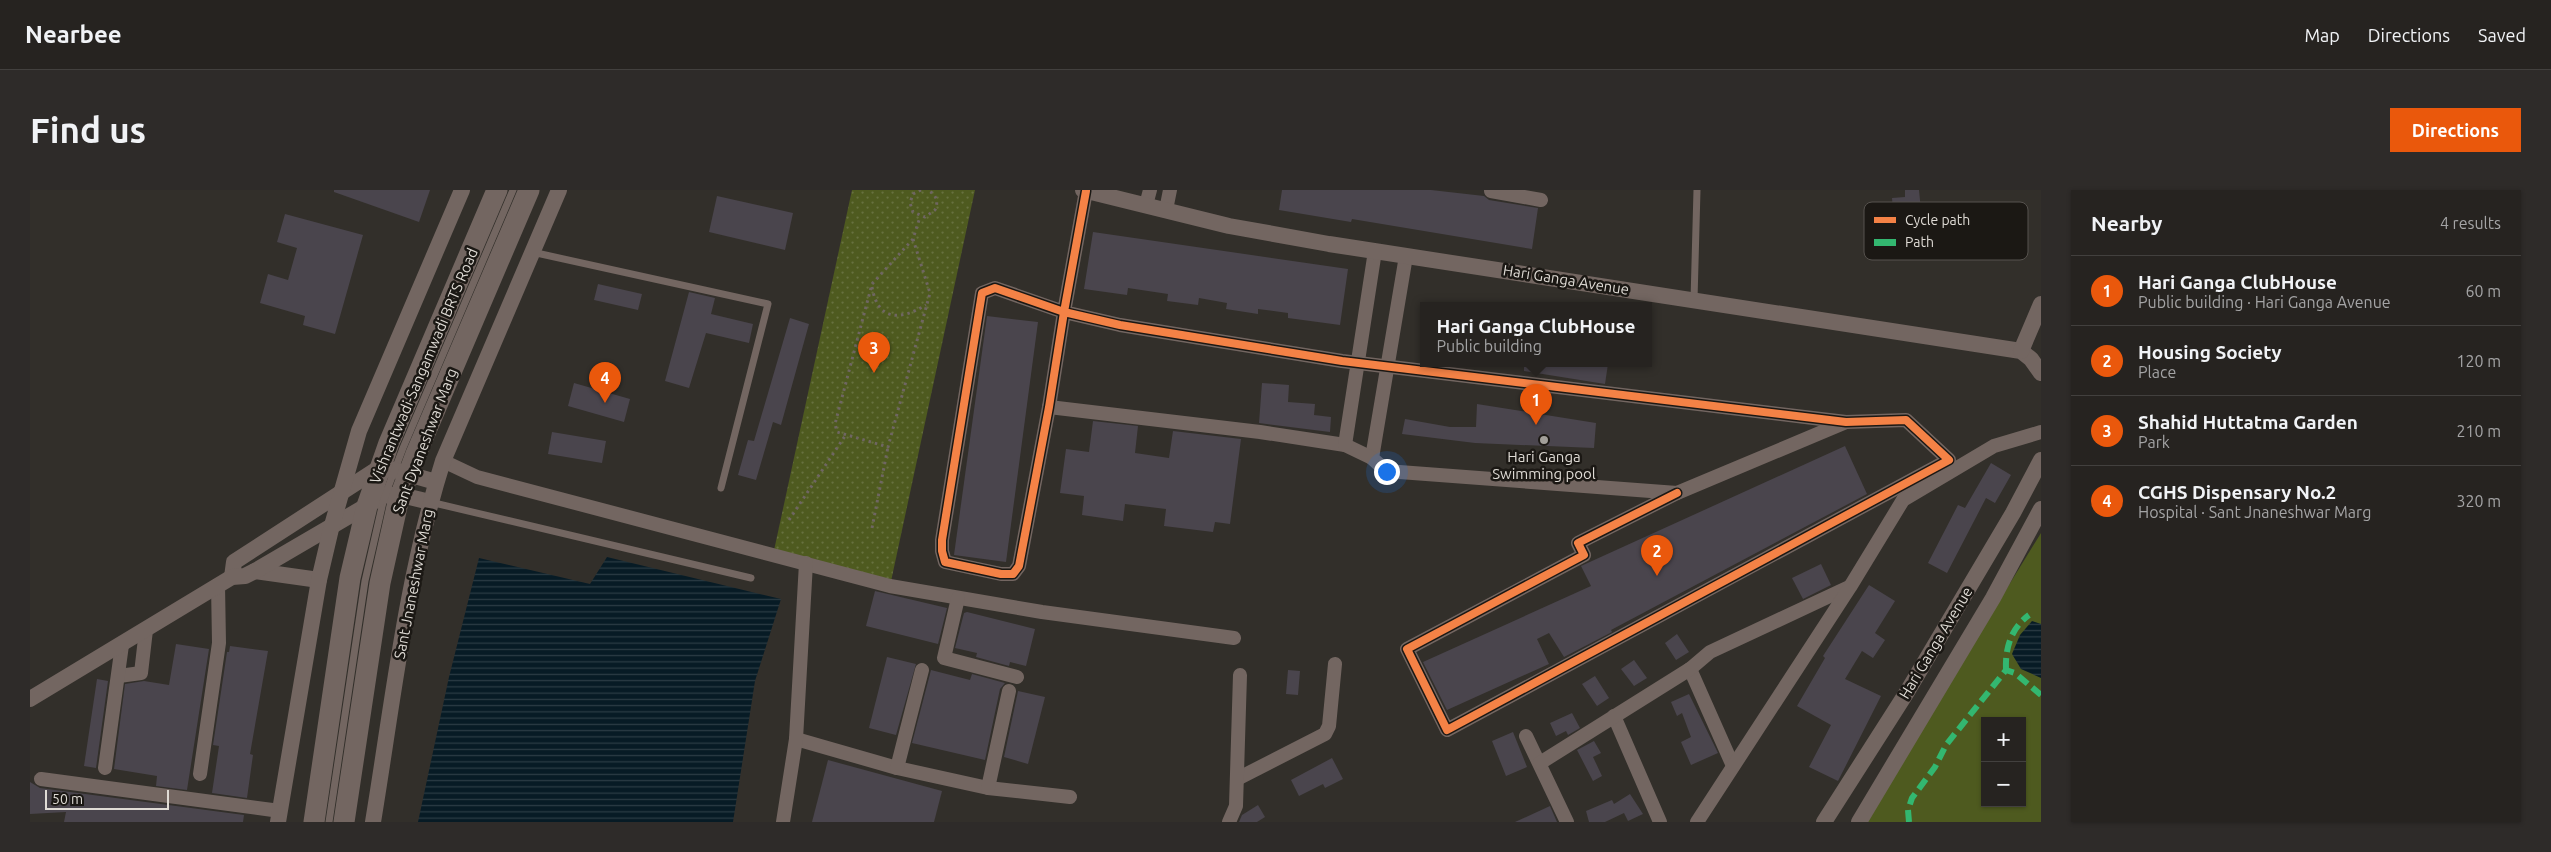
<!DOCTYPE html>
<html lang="en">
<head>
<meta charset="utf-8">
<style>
	:root { --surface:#262320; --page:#2e2b29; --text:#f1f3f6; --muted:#a4a4a5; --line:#42403e; --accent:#ea580c }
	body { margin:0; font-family:Ubuntu,sans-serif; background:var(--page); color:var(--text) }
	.controls { position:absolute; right:15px; bottom:15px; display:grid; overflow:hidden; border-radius:0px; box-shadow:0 1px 4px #0004 }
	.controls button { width:45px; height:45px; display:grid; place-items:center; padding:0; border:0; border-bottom:1px solid var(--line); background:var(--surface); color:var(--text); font:25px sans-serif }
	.scale { position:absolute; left:15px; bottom:12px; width:124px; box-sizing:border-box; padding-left:5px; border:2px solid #dfdbd5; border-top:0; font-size:14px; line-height:18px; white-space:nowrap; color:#dfdbd5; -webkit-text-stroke:4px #1b1814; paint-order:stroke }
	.you { position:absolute; left:1356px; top:281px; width:18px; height:18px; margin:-12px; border:4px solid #fff; border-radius:50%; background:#1a73e8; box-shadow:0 0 0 8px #1a73e833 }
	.badge { display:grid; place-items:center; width:32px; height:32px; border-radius:50%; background:var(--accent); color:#fff; font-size:16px; font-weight:700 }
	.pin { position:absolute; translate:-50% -41px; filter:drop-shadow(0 1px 2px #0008) }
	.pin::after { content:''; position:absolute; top:26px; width:18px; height:15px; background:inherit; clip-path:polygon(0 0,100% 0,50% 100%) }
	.popup { position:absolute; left:1390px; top:112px; width:232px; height:65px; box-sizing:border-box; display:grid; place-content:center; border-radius:0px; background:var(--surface); filter:drop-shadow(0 1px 4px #0005); font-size:16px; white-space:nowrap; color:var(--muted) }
	.popup b { font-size:19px; color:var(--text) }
	.popup::after { content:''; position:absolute; left:50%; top:100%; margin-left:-10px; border:10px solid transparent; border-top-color:var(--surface) }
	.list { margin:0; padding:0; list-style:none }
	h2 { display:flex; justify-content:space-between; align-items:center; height:65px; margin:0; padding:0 20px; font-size:21px }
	h2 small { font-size:16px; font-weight:400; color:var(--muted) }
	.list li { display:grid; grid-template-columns:32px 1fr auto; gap:15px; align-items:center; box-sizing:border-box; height:70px; padding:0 20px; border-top:1px solid var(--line) }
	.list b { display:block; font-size:19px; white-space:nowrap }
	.list p { margin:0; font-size:16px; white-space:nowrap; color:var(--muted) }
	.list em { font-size:16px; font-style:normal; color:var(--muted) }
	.map { position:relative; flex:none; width:2011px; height:632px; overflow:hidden; border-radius:0px }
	header { display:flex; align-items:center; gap:30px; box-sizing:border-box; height:70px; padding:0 25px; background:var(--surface); border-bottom:1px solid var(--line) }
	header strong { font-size:24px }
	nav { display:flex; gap:28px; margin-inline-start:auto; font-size:18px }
	.intro { display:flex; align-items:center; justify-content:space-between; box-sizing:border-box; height:120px; padding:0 30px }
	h1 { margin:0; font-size:35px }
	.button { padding:12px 22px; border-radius:0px; background:var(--accent); color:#fff; font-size:18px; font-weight:700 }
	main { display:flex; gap:30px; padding:0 30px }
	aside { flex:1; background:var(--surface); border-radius:0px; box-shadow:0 1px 4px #0004 }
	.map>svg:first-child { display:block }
</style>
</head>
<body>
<header>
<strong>Nearbee</strong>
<nav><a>Map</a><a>Directions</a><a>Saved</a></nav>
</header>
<div class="intro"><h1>Find us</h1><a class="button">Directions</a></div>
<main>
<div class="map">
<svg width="2011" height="632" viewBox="0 0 2011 632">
	<defs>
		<pattern id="park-dots" width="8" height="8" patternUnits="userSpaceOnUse" patternTransform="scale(1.25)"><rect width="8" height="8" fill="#4e5a1f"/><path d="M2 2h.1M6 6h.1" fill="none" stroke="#67713f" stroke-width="1.8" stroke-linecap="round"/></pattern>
		<pattern id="water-rules" width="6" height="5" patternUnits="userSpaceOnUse" patternTransform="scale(1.25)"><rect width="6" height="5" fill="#071b25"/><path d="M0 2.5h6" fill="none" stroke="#2b3c44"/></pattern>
	</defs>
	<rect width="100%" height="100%" fill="#322f2a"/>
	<!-- grass -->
	<path fill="#4e5a1f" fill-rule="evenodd" d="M2011,343V632H1833ZM1955,531H1992V613H1955Z"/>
	<!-- park -->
	<polygon fill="url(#park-dots)" points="822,0 945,0 860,396 743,365"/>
	<!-- water -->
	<g fill="url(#water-rules)">
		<polygon points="577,367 751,409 725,491 703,632 388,632 419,487 449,368 560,394"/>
		<polygon points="2002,431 2011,434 2011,488 1991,479 1982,464 1990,445"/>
	</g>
	<!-- building -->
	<g fill="#4a454d">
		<polygon points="304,0 400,0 389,32 304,2"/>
		<polygon points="1252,0 1401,0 1454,6 1459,10 1508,18 1502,59 1322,29 1321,32 1249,20"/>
		<polygon points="1875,0 1889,0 1893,41 1865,44 1862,8 1875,7"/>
		<polygon points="687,6 763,23 755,60 679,42"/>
		<polygon points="255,24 333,45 305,144 273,135 275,126 230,113 238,84 258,90 267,58 247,52"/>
		<polygon points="1063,42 1318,79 1310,135 1258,128 1258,123 1228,119 1228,124 1196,119 1197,113 1169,108 1168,115 1137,111 1138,104 1098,98 1097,105 1054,99"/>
		<polygon points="568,94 612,104 608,120 564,110"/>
		<polygon points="659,102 685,108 681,124 723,134 719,153 676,143 659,198 635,191"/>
		<polygon points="957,126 1008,132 976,372 924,365"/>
		<polygon points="760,128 779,134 751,235 743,232 726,290 708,285 718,250 724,251"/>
		<polygon points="1494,174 1578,174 1575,194 1494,181"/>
		<polygon points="544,193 600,209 594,232 538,216"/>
		<polygon points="1232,193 1259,195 1258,212 1285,214 1284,225 1301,227 1300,242 1229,233"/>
		<polygon points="1447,214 1566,233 1564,258 1445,253 1372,244 1375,229 1420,237 1446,237"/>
		<polygon points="1063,231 1108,236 1105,263 1139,268 1143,241 1211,249 1200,334 1185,332 1183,342 1134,336 1136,319 1095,314 1093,331 1052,325 1054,306 1030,303 1036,259 1059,262"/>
		<polygon points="522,242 576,251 572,273 518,264"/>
		<polygon points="1815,256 1837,304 1581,440 1582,442 1534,467 1519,443 1507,449 1519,474 1417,520 1393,472 1561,396 1551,376"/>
		<polygon points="1961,273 1981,285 1965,313 1956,308 1917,383 1898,373 1928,315 1935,318"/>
		<polygon points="1791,374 1801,395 1773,409 1762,388"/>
		<polygon points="1839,395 1865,411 1845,443 1855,450 1843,468 1832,461 1815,489 1851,506 1808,591 1779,577 1801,535 1767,516 1795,468 1793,466"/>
		<polygon points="845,401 917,418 908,454 836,436"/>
		<polygon points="937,422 1005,439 996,476 980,472 979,476 946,467 947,463 925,458 934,423"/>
		<polygon points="1647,444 1659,462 1646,470 1635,453"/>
		<polygon points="146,454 179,459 157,600 126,596 127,586 84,579 95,494 114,491 139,495"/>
		<polygon points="200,456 238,461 220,564 223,565 217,608 182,603 189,556 183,555 197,462 199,462"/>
		<polygon points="857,467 886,474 866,545 839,538"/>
		<polygon points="1604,470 1617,488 1604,496 1591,479"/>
		<polygon points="901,480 940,490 942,484 975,493 970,499 955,570 882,553"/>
		<polygon points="1258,480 1270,481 1268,505 1256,504"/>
		<polygon points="1565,486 1579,508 1567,516 1552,494"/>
		<polygon points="67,489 78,491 66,578 54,576"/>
		<polygon points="988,501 1015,507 998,574 974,567"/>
		<polygon points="1659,504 1688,563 1661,575 1651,552 1661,547 1652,523 1647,526 1641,512"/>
		<polygon points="1542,523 1550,538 1538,545 1536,541 1526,546 1520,533"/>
		<polygon points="1483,542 1497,577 1476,586 1462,551"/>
		<polygon points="1564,551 1571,563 1563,567 1572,586 1563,591 1547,560"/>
		<polygon points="1302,568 1313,589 1295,598 1293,594 1269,606 1261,590"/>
		<polygon points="798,570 912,601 904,632 782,632"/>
		<polygon points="0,592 10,598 214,625 213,632 34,632 36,622 0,624"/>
		<polygon points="1600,604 1613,624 1598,631 1594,623 1575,632 1559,632 1556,621 1582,610 1584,614"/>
		<polygon points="1228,615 1235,627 1227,632 1209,632 1212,625"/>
		<polygon points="1520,616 1527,632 1485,632"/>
	</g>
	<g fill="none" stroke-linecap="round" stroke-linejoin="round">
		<!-- path -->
		<g stroke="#6f6662" stroke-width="3" stroke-dasharray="2.5 4" stroke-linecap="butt">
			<path d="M891,0L883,4L880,13L883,22L895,27L905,20C909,11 906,4 897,0"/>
			<polyline points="883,49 900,103 858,257 807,242 805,234 842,94 883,49 890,27"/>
			<path d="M842,97C848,132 871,130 896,115"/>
			<polyline points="759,330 815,246"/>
			<polyline points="842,338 858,257"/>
		</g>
		<!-- service -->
		<g stroke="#736661" stroke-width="7">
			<polyline points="502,62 738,114 691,298"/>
			<polyline points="1664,110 1667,0"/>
			<polyline points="400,312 721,388"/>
			<polyline points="299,632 335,391 354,308 373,258 483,0"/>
		</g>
		<!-- minor -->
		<g stroke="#736661" stroke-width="14">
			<polyline points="1056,1 1034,122 965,98 952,103 912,350 912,361 915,372 971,384 983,384 989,376 1019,217 1034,122 1090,135 1312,171 1816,232 1876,230 1919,270 1417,540 1377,459 1554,365 1548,353 1647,303"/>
			<polyline points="1461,1 1511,10"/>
			<polyline points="1116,15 1120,0"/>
			<polyline points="1136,20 1140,0"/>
			<polyline points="1376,66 1342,268 1356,281 1647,303 1816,232"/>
			<polyline points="1019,217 1230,242 1315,255 1342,268"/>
			<polyline points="1315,255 1345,61"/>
			<polyline points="413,271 447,287 860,396 1012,422 1204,448"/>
			<polyline points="928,408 914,468 987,487"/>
			<polyline points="1660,479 1703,576"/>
			<polyline points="89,486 111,483 116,440"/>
			<polyline points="1584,526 1630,632"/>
			<polyline points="1496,546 1537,632"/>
			<polyline points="766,549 867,578 958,598 1040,607"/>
			<polyline points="1510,573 1660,479 1680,462 1819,397"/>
			<polyline points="75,578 92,455"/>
			<polyline points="867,578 892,480"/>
			<polyline points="170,584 189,453 188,395"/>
			<polyline points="11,589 250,621"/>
			<polyline points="1207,589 1295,544 1299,536 1305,474"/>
			<polyline points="958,598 979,501"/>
			<polyline points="753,632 766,549 776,373"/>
			<polyline points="1199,632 1206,616 1210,485"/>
			<polyline points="1667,632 1820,397 1873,310 1964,256 2011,242"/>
		</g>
		<!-- tertiary -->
		<g stroke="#736661" stroke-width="16">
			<polyline points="1053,0 1199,36 1299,54 1991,161 2001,169 2011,183"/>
			<polyline points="1991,161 2011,114"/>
			<polyline points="225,381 289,390"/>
			<polyline points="202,387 204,372 349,278 364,280 406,292"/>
			<polyline points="0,509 202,387 215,386 225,381 355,305 371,305 400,312"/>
			<polyline points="248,632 289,390 301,339 329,241 432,0"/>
			<path d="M343,632C363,511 376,388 413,271L529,0"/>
			<polyline points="1794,632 1877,502 1983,323 2011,270"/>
			<polyline points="1829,632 1963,408 2011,319"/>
		</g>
		<!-- primary -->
		<g stroke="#736661" stroke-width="21">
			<polyline points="284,632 320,388 337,316 359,253 467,0"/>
			<polyline points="314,632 350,393 368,312 386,264 499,0"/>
		</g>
		<!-- quiet -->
		<g stroke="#33b770" stroke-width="6" stroke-dasharray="12 6" stroke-linecap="butt">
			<path d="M1976,480C1975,458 1981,438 1999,425"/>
			<polyline points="1879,632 1878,620 1882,608 1905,577 1916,555 1976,480 1985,483 2011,505"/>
		</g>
		<defs>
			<polyline id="cycleway" points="1056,1 1034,122 965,98 952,103 912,350 912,361 915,372 971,384 983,384 989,376 1019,217 1034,122 1090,135 1312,171 1816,232 1876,230 1919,270 1417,540 1377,459 1554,365 1548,353 1647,303"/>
		</defs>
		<!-- cycleway casing -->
		<use href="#cycleway" stroke="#1b1814" stroke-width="11"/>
		<!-- cycleway -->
		<use href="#cycleway" stroke="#f48246" stroke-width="8"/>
	</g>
	<!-- markers -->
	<circle fill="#a29f99" stroke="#1b1814" stroke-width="2" cx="1514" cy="250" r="5"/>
	<g text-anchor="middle" stroke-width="5" stroke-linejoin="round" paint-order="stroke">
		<!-- street labels -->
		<g font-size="15" fill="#dfdbd5" stroke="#1b1814">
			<text transform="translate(1536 90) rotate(9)" y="5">Hari Ganga Avenue</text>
			<text transform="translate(394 176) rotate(-67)" y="5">Vishrantwadi-Sangamwadi BRTS Road</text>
			<text transform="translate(395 251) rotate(-69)" y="5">Sant Dyaneshwar Marg</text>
			<text transform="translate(384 394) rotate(-79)" y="5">Sant Jnaneshwar Marg</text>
			<text transform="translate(1906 453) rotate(-59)" y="5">Hari Ganga Avenue</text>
		</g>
		<!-- poi labels -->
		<g font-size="15" fill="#dfdbd5" stroke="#1b1814">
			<text x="1514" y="272">Hari Ganga<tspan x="1514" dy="17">Swimming pool</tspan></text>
		</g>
	</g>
	<!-- legend -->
	<rect x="1834" y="12" width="164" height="58" rx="8" fill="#1b1814" stroke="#56524e" stroke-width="1"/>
	<rect x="1844" y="27" width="22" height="6" fill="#f48246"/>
	<rect x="1844" y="49" width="22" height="7" fill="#33b770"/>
	<g font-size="14" fill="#dfdbd5">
		<text x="1875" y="35">Cycle path</text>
		<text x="1875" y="57">Path</text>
	</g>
</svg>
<div class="controls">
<button>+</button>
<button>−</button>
</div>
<div class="scale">50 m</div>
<div class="you"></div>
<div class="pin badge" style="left:1506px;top:235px">1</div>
<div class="popup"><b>Hari Ganga ClubHouse</b>Public building</div>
<div class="pin badge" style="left:1627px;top:386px">2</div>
<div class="pin badge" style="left:844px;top:183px">3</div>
<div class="pin badge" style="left:575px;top:213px">4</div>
</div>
<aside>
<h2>Nearby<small>4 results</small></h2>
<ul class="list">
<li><span class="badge">1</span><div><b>Hari Ganga ClubHouse</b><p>Public building · Hari Ganga Avenue</p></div><em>60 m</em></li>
<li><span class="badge">2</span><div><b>Housing Society</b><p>Place</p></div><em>120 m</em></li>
<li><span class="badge">3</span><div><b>Shahid Huttatma Garden</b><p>Park</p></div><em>210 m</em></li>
<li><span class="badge">4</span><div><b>CGHS Dispensary No.2</b><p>Hospital · Sant Jnaneshwar Marg</p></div><em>320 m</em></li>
</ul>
</aside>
</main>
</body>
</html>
